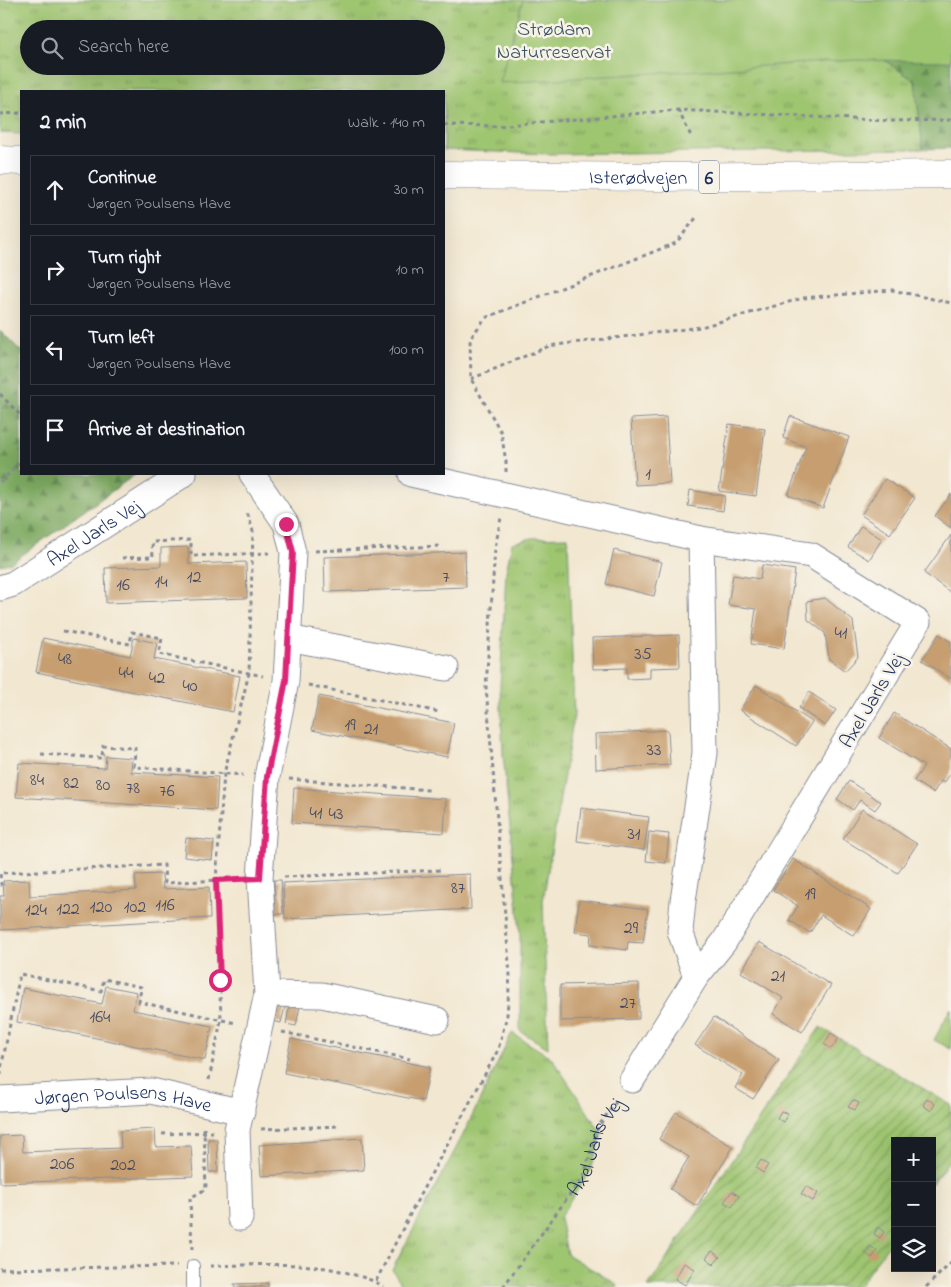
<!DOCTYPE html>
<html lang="en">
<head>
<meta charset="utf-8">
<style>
	:root { --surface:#171b24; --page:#20242c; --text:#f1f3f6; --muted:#9ea1a6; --line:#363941 }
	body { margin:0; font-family:"Indie Flower",sans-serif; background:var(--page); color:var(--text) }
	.controls { position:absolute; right:15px; bottom:15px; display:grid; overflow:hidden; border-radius:0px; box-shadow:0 5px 20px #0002 }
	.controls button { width:45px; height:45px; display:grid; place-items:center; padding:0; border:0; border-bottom:1px solid var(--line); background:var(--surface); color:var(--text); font:25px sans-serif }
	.stop { position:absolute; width:15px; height:15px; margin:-11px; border:4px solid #db2777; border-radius:50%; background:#fff }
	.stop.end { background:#db2777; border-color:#fff; box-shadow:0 1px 5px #0008 }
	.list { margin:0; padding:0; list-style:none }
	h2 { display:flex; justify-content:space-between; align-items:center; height:65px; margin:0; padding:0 20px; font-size:21px }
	h2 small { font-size:16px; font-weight:400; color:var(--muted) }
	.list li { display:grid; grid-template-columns:32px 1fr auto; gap:15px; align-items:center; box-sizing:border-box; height:70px; margin:0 10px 10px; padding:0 10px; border:1px solid var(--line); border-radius:0px }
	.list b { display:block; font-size:19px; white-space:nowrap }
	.list p { margin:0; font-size:16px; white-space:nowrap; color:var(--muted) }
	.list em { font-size:16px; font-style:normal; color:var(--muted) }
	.icon { flex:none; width:28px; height:28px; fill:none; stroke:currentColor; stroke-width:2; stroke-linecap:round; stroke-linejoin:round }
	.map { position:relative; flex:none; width:951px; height:1287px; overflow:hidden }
	.search { position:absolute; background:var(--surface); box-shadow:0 5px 20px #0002; left:20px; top:20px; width:425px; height:55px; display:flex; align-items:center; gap:12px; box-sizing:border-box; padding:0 18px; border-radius:28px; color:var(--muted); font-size:19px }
	.panel { position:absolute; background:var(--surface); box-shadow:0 5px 20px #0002; left:20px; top:90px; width:425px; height:385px; border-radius:0px }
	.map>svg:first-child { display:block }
</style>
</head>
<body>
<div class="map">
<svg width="951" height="1287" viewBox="0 0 951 1287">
	<defs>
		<pattern id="grass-tufts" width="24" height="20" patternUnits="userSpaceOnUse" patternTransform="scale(1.25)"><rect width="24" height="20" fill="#9ec570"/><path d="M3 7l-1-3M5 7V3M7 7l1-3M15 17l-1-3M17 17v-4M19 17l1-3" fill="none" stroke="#80a05f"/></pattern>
		<pattern id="forest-firs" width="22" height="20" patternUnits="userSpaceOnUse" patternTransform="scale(1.25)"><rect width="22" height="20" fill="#7eaa62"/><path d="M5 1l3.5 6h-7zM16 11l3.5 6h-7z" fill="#668b54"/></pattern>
		<pattern id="garden-furrows" width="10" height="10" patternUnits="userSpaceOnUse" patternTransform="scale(1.25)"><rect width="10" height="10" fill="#9ec570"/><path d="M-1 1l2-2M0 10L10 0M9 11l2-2" fill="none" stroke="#80a05f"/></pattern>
	</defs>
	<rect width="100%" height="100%" fill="#f7f3e8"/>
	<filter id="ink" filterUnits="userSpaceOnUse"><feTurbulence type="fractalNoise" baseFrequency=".02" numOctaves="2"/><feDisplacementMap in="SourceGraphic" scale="10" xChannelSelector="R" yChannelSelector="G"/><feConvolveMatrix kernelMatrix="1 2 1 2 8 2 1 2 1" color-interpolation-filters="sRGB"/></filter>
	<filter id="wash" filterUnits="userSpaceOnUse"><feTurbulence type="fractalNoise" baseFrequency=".0096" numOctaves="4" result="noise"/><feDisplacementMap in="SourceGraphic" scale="20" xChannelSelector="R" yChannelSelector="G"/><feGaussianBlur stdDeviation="1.12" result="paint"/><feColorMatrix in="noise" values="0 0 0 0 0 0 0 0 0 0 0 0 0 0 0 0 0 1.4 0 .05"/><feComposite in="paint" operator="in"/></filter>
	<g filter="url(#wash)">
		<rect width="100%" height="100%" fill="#f2e7d0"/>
		<!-- grass -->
		<g fill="url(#grass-tufts)" stroke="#5c7a67" fill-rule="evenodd">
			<path d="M0,0H796L915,81L923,149L549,154L444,150V91H21V134L0,133ZM29,29H436V66H29Z"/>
			<polygon points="568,537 574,715 543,901 548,1048 520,1031 520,932 503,754 500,686 506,572 512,543 532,538"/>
			<polygon points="512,1033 552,1058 602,1134 591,1169 560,1217 567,1254 618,1285 617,1287 404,1287 392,1270 465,1131"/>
		</g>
		<!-- forest -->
		<g fill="url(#forest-firs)" stroke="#4c6c60">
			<polygon points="796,0 951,0 951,148 923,149 915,81"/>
			<polygon points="0,330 21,351 21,474 136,474 11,563 0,565"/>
		</g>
		<!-- park -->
		<g fill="#9ec570" stroke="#5c7a67">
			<polygon points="523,0 951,0 951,61 855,60 499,83"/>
			<polygon points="951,1008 951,1049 934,1040"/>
		</g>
		<!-- garden -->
		<polygon fill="url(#garden-furrows)" stroke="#5c7a67" points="820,1027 951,1105 951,1158 932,1184 932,1141 895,1141 895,1236 858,1287 648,1287"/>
		<g id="blocks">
			<!-- building -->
			<g fill="#c69e6f">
				<polygon points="790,416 849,437 823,508 788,495 806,447 783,438"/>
				<polygon points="666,417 670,483 635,485 631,419"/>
				<polygon points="729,424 765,429 756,496 719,491"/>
				<polygon points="885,479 915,498 890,534 861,515"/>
				<polygon points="690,490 725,496 723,511 688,506"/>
				<polygon points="951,494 951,528 935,516"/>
				<polygon points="861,526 882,539 869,560 848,547"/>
				<polygon points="951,535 951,590 950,592 924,573"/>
				<polygon points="188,547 189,564 246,562 247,598 106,603 105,568 161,566 161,548"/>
				<polygon points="614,550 662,562 654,596 606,584"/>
				<polygon points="465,552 466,587 325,592 324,557"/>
				<polygon points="762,565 795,570 784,649 751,644 756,609 728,605 733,575 760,579"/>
				<polygon points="825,598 853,621 858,657 845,671 829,659 825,633 808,620 807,601"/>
				<polygon points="939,634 951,642 951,679 922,660"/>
				<polygon points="679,635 680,667 650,668 650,678 627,679 627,668 593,669 592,638"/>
				<polygon points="43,638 130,656 134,638 157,643 154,659 240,676 233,712 36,672"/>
				<polygon points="756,685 812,722 796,746 740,710"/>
				<polygon points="809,692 836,710 825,726 799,708"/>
				<polygon points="319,696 454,723 447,757 312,730"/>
				<polygon points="894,713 951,749 951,773 944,783 941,781 933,793 914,781 924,766 879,738"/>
				<polygon points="668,730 670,765 596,769 595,734"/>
				<polygon points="106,756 132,758 131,772 218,777 216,810 16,797 19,763 105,768"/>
				<polygon points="849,781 881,802 875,810 860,800 853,810 837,799"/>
				<polygon points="294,788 446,799 444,833 292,823"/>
				<polygon points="581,808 649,817 644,850 577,841"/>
				<polygon points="862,809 917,844 898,873 843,839"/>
				<polygon points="649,832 669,834 666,863 646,861"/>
				<polygon points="186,838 214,841 212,860 184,857"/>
				<polygon points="793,859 871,909 854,936 821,915 810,933 789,920 798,906 773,890"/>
				<polygon points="162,874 163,889 209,887 210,918 0,930 0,896 4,896 3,881 29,880 30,896 136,890 135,875"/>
				<polygon points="470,874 471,909 285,919 283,883"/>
				<polygon points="274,880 281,880 283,914 275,914"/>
				<polygon points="579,900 648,909 643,943 628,942 627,950 590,945 591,934 575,932"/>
				<polygon points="759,942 831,985 802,1032 773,1014 783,998 741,972"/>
				<polygon points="639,983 639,1019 560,1021 560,985"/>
				<polygon points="106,986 137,992 133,1010 212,1026 205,1060 17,1022 23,988 102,1004"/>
				<polygon points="277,1001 286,1003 281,1023 272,1021"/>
				<polygon points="290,1004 300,1006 296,1026 286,1024"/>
				<polygon points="714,1017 779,1060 753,1099 735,1088 743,1075 695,1045"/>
				<polygon points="831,1033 839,1038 831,1049 824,1044"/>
				<polygon points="291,1039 430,1067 423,1101 284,1073"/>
				<polygon points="927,1098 935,1104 931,1111 923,1105"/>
				<polygon points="853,1100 859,1103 855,1110 848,1107"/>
				<polygon points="781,1111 788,1114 783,1122 777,1118"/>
				<polygon points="676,1112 733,1147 697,1206 670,1189 689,1157 659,1139"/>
				<polygon points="155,1129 156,1147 191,1146 193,1176 0,1183 0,1136 22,1135 23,1152 121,1148 120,1131"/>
				<polygon points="362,1138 364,1170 261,1176 259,1145"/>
				<polygon points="208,1139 217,1139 218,1172 209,1172"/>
				<polygon points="761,1160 768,1165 763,1173 756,1168"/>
				<polygon points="806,1186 818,1193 813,1201 801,1194"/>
				<polygon points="732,1191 739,1196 732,1207 724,1202"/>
				<polygon points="878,1227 884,1232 880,1238 874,1234"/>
				<polygon points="870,1246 877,1251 872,1258 865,1253"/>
				<polygon points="712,1251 720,1257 714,1264 706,1258"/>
				<polygon points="684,1263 695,1269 685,1285 675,1279"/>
				<polygon points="268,1283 268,1287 235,1287 234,1284"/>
			</g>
		</g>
	</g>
	<g filter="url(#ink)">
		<use href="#blocks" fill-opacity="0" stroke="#868b97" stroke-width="1"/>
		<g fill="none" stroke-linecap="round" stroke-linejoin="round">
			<defs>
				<polyline id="service" points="193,1266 193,1287"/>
				<g id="minor">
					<polyline points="411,474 701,539 811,555 918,622 724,942 696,977 632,1080"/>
					<path id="s2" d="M0,588L13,584L184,474"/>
					<polyline points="288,638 446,668"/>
					<polyline points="696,977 680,931 683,901 705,753 701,539"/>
					<polyline points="267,994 322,995 437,1020"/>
					<path id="s3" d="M0,1099L151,1091L242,1112"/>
					<polyline points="240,1218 237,1130 267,994 260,878 267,777 286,681 293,552 286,524 252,474"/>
				</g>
				<g id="trunk">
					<polyline points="0,160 21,161"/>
					<path id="s4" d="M444,175L660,177L951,174"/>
				</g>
			</defs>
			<!-- service casing -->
			<use href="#service" stroke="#868b97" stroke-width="14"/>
			<!-- minor casing -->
			<use href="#minor" stroke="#868b97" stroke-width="27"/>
			<!-- trunk casing -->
			<use href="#trunk" stroke="#868b97" stroke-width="29"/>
			<!-- path -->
			<g stroke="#868b97" stroke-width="3" stroke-dasharray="4 4" stroke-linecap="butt">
				<polyline points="678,110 692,138"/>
				<polyline points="0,114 21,113"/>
				<polyline points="444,125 497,126 678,110 891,121 951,120"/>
				<polyline points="471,379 549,346 701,327 803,298 892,290 951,303"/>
				<polyline points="0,394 21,416"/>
				<polyline points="506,472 506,462 501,432 471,379 470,339 485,318 676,243 696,218"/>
				<polyline points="0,482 21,462"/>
				<polyline points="315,551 441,546"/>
				<polyline points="122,558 153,557 152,542 191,540 191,556 269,553"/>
				<polyline points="63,631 130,644 132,632 162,638 159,654 263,676"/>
				<polyline points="308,685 439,712"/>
				<polyline points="41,754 102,758 103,746 135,748 134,767 243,775"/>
				<polyline points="289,779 429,790"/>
				<polyline points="284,877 440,870"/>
				<polyline points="0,885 1,885 0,873 164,865 165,883 236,879"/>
				<polyline points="282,1032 410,1059"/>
				<polyline points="1,1075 1,1069 20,974 101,991 104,979 141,987 139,1002 236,1023"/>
				<polyline points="209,1080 221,1020 216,880 224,774 249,673 253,531 247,512"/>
				<polyline points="261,1129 340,1126"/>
				<polyline points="162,1134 213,1132"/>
				<polyline points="192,1250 190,1198 206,1189 204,1128"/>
				<path d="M210,1266C259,1265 309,1260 355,1275C366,1278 375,1281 383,1287"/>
				<polyline points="0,1269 177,1266"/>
				<polyline points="376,1281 421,1193 498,1050 507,1015 510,975 486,687 495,548 501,518"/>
				<path id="s1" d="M503,1287L584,1175L598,1127L618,1099"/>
				<polyline points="926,1287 951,1263"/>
			</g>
			<!-- service -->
			<use href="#service" stroke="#fff" stroke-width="12"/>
			<!-- minor -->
			<use href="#minor" stroke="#fff" stroke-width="25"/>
			<!-- trunk -->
			<use href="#trunk" stroke="#fff" stroke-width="28"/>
		</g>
	</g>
	<g fill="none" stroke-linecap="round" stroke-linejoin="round" filter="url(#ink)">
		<!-- route -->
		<polyline stroke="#db2777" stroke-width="6" points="220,980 216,880 260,878 267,777 286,680 293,552 286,524"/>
	</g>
	<g text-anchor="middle" stroke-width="5" stroke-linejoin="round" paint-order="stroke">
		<!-- number labels -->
		<g font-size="18" fill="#464b62">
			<text x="648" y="479">1</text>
			<text x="194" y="582">12</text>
			<text x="446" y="582">7</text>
			<text x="161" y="587">14</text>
			<text x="123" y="590">16</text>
			<text x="841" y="638">41</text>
			<text x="643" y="659">35</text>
			<text x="65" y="664">48</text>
			<text x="126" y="678">44</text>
			<text x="157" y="683">42</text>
			<text x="190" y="691">40</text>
			<text x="350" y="730">19</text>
			<text x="371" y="734">21</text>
			<text x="654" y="755">33</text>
			<text x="37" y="785">84</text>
			<text x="71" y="788">82</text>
			<text x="103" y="790">80</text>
			<text x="133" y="793">78</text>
			<text x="167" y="796">76</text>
			<text x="316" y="818">41</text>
			<text x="336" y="819">43</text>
			<text x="634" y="839">31</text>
			<text x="458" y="893">87</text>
			<text x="810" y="899">19</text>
			<text x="165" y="910">116</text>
			<text x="101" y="912">120</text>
			<text x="135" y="912">102</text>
			<text x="68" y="914">122</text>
			<text x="36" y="915">124</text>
			<text x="631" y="933">29</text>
			<text x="778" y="981">21</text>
			<text x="628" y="1008">27</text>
			<text x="100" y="1022">164</text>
			<text x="62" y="1169">206</text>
			<text x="123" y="1170">202</text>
		</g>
		<!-- shield labels -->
		<rect fill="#f7f3e8" stroke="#5d6a87" stroke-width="1" x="699" y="160.5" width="20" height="33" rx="4"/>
		<g font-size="19" font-weight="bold" fill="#1b2f5e">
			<text x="709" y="184">6</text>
		</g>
		<!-- park labels -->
		<g font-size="20" fill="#3c5462" stroke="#f7f3e8">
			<text x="554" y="35">Strødam<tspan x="554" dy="23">Naturreservat</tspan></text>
		</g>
		<!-- street labels -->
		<g font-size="20" fill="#1b2f5e" stroke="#f7f3e8">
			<text dy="7" stroke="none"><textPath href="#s4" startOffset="194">Isterødvejen</textPath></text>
			<text dy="7" stroke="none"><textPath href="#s2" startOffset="109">Axel Jarls Vej</textPath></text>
			<text transform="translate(871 700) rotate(-59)" y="7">Axel Jarls Vej</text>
			<text dy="7" stroke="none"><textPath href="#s3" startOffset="124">Jørgen Poulsens Have</textPath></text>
			<text dy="7" stroke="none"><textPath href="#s1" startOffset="169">Axel Jarls Vej</textPath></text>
		</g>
	</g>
</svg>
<div class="controls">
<button>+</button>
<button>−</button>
<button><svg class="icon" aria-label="layers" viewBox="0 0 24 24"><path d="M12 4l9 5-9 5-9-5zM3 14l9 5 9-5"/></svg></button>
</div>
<div class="stop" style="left:220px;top:980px"></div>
<div class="stop end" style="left:286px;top:524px"></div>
<div class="search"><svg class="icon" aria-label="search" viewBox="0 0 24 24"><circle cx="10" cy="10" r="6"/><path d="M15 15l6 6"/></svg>Search here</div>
<section class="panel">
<h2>2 min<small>Walk · 140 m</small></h2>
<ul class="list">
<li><svg class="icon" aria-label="ahead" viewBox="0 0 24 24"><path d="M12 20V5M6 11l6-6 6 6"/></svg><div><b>Continue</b><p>Jørgen Poulsens Have</p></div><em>30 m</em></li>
<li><svg class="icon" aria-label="right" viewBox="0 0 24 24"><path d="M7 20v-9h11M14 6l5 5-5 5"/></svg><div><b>Turn right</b><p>Jørgen Poulsens Have</p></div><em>10 m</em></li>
<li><svg class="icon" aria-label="left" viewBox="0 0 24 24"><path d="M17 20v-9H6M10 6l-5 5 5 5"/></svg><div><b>Turn left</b><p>Jørgen Poulsens Have</p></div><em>100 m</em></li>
<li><svg class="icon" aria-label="arrive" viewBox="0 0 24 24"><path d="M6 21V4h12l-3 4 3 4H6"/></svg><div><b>Arrive at destination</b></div></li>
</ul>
</section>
</div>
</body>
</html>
